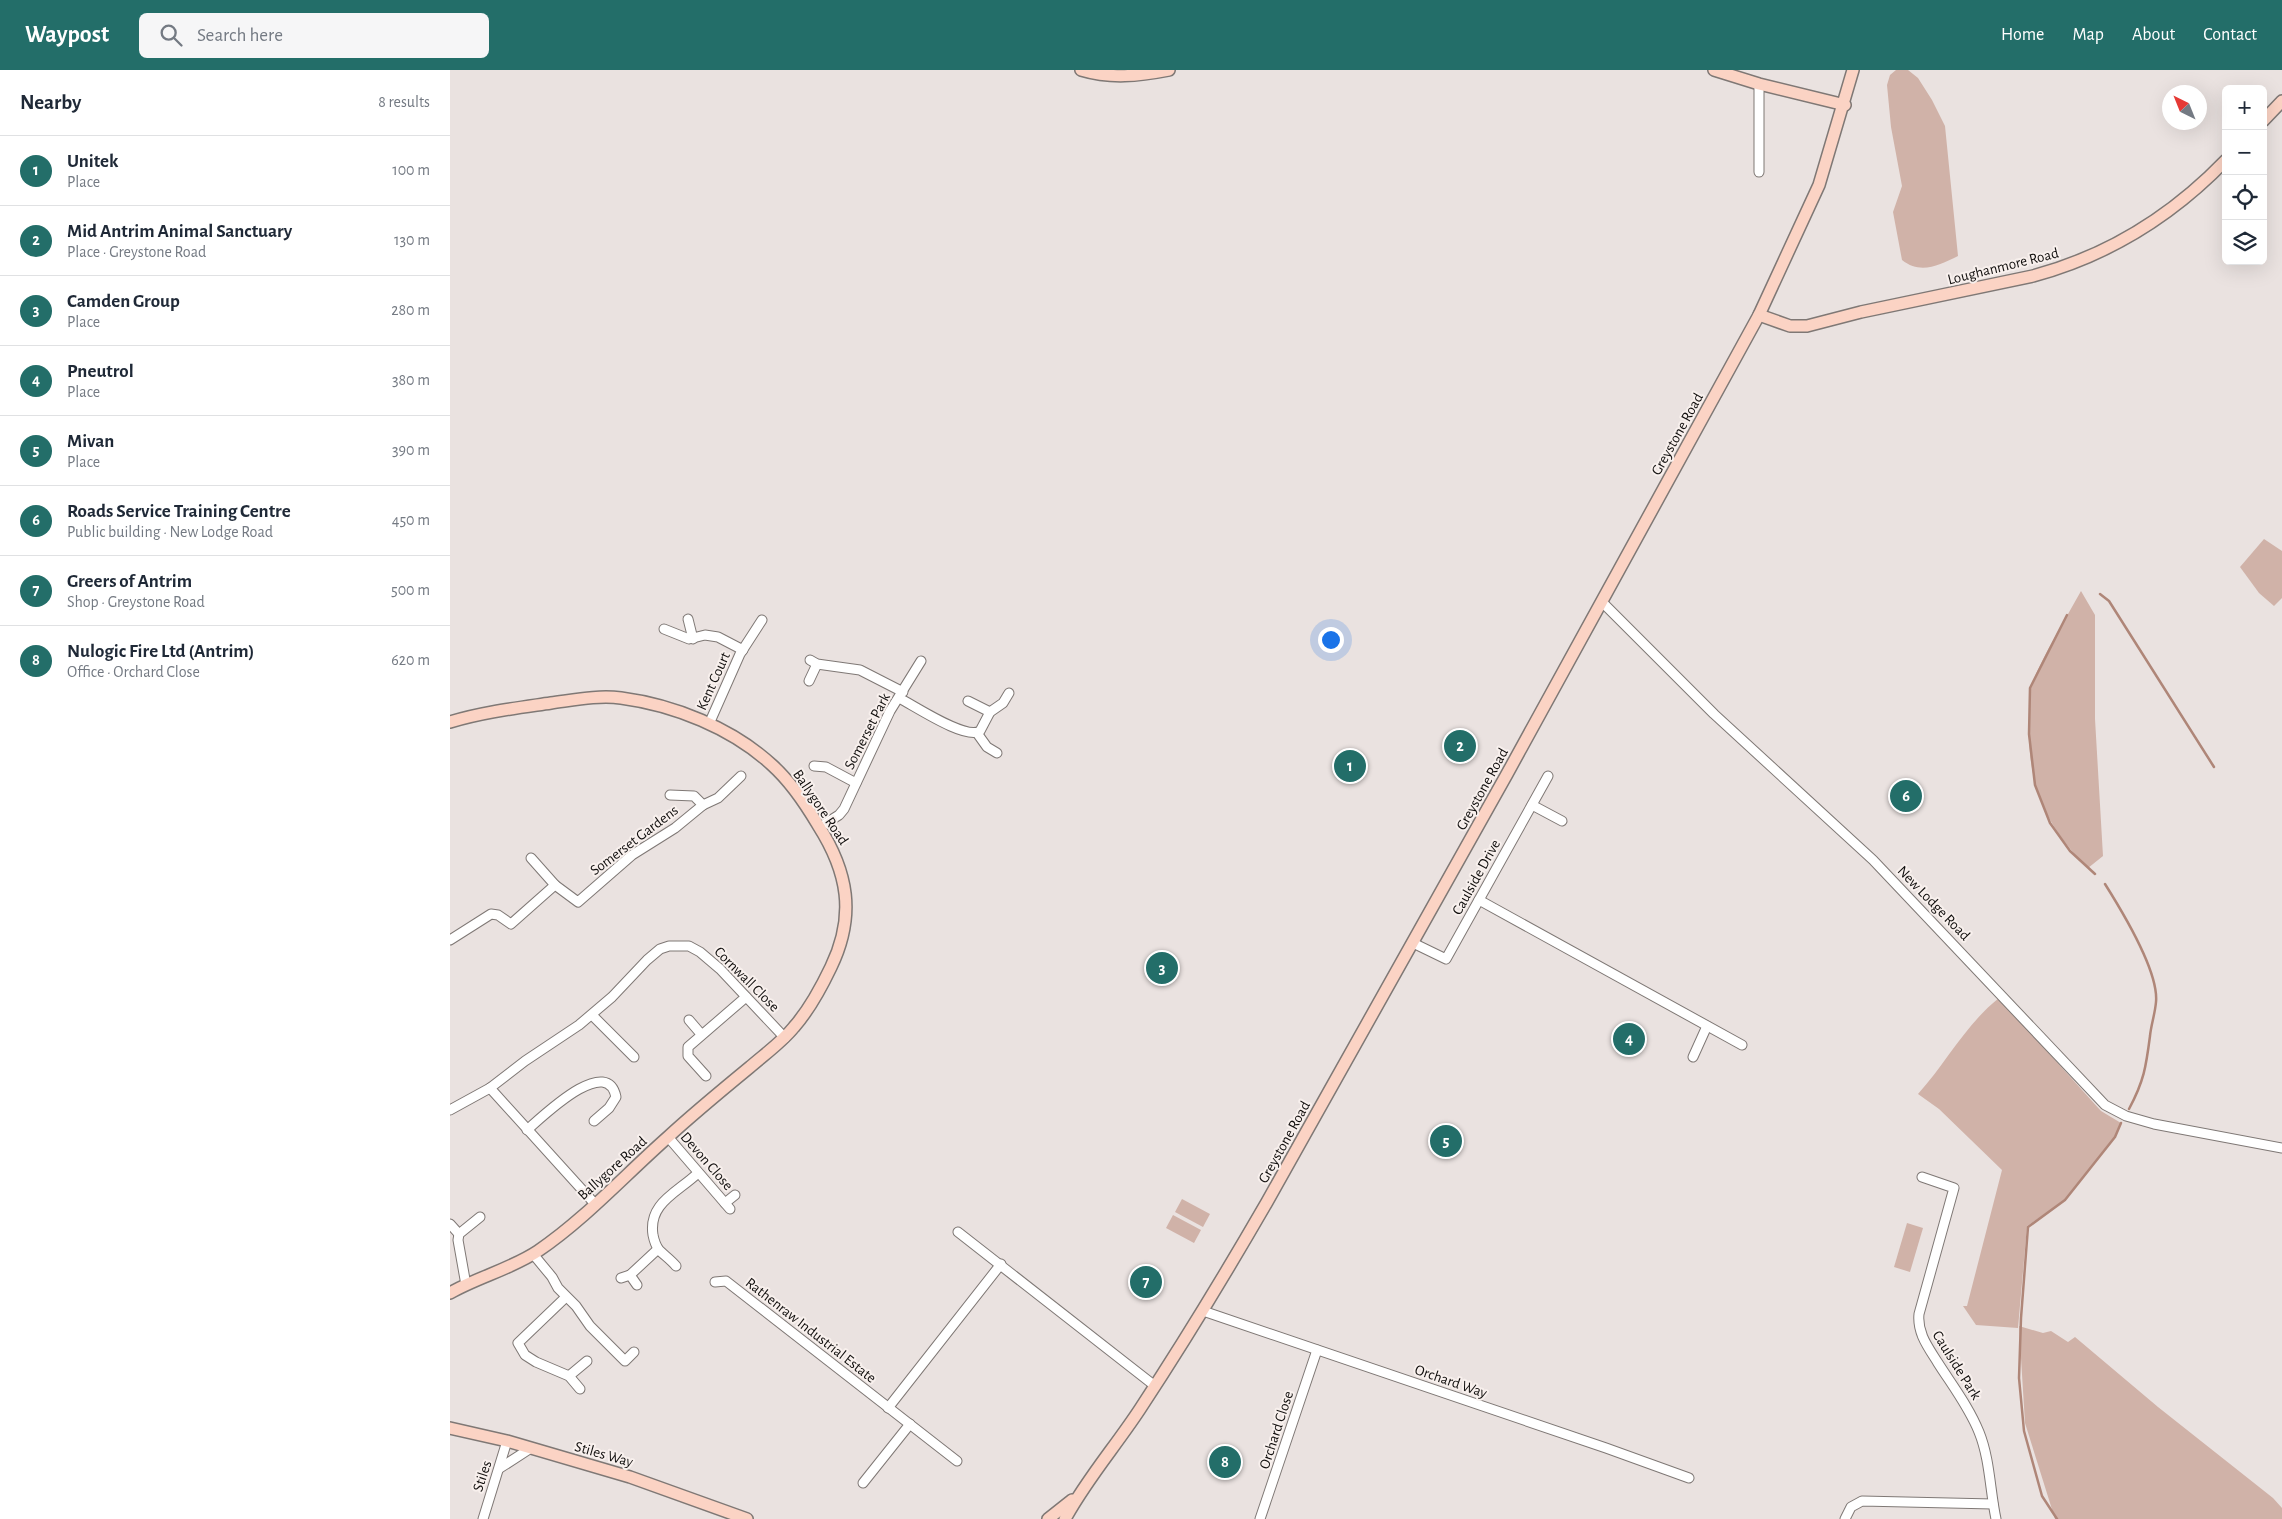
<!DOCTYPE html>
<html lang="en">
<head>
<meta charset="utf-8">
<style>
	:root { --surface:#fff; --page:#f6f6f7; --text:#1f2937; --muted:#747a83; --line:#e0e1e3; --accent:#236e69 }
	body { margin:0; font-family:"Alegreya Sans",sans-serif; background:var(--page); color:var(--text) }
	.controls { position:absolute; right:15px; top:15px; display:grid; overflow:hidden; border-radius:8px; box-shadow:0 5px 20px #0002 }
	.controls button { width:45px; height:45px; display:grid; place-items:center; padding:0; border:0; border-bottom:1px solid var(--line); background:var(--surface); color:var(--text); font:25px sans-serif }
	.compass { position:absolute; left:1712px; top:15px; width:45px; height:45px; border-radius:50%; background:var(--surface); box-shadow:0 5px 20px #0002; rotate:317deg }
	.you { position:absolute; left:880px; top:569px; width:18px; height:18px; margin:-12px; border:4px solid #fff; border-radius:50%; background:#1a73e8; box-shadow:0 0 0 8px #1a73e833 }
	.badge { display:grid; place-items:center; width:32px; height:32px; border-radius:50%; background:var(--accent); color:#fff; font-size:16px; font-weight:700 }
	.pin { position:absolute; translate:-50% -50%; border:2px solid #fff; box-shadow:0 1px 5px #0006 }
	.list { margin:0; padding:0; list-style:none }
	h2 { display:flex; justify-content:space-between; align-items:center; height:65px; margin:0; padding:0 20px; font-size:21px }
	h2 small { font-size:16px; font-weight:400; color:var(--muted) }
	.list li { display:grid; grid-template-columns:32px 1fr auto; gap:15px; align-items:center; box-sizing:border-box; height:70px; padding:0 20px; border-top:1px solid var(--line) }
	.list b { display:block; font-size:19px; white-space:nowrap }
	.list p { margin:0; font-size:16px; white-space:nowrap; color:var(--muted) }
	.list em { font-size:16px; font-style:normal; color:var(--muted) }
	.icon { flex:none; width:28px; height:28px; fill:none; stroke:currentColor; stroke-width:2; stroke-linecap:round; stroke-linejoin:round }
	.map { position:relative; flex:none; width:1832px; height:1449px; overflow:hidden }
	header { display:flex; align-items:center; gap:30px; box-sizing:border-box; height:70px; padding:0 25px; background:var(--accent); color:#fff }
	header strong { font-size:24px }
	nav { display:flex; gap:28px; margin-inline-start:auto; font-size:18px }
	.search { width:350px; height:45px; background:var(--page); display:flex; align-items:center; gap:12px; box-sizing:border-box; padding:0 18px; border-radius:8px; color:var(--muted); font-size:19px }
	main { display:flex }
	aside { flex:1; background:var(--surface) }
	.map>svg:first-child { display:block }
</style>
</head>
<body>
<header>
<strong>Waypost</strong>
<div class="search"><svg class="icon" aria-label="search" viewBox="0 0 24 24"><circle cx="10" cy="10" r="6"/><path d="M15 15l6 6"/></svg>Search here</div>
<nav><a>Home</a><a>Map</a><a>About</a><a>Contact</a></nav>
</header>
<main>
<aside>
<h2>Nearby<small>8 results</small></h2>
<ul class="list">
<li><span class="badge">1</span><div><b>Unitek</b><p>Place</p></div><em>100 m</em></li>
<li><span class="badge">2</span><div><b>Mid Antrim Animal Sanctuary</b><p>Place · Greystone Road</p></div><em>130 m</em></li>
<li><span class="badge">3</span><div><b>Camden Group</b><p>Place</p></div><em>280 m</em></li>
<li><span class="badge">4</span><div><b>Pneutrol</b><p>Place</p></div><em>380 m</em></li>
<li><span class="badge">5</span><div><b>Mivan</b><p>Place</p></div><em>390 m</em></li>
<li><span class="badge">6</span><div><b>Roads Service Training Centre</b><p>Public building · New Lodge Road</p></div><em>450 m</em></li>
<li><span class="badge">7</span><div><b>Greers of Antrim</b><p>Shop · Greystone Road</p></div><em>500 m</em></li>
<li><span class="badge">8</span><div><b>Nulogic Fire Ltd (Antrim)</b><p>Office · Orchard Close</p></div><em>620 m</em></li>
</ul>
</aside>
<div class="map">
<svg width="1832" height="1449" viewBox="0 0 1832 1449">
	<rect width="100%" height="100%" fill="#eae2e0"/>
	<!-- green -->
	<g fill="#d0b2a8">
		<path d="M1446,0H1458L1468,8L1482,30L1495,56L1508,186C1489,195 1471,205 1452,190L1443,142L1452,116L1441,57L1437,15L1440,5Z"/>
		<polygon points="1814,469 1832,481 1832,528 1824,536 1809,523 1790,497"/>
		<path d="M1631,521L1645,545V649L1653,786L1638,798C1594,755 1577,712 1579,651C1580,640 1578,626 1581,616C1594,583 1614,552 1631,521Z"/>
		<path d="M1549,928L1651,1041L1671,1053L1665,1067L1615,1130L1577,1156L1568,1258L1526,1255L1513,1236H1517L1552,1100L1489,1039L1468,1024C1496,993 1516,954 1549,928Z"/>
		<polygon points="732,1129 760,1144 753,1157 725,1142"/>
		<polygon points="723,1145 751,1160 744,1173 716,1158"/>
		<polygon points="1457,1153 1473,1158 1460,1202 1444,1197"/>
		<polygon points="1569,1256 1593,1263 1601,1261 1618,1272 1625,1267 1708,1337 1823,1428 1832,1438 1832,1449 1605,1449 1575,1353"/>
	</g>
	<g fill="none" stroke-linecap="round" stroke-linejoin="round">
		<!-- stream -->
		<g stroke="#af8678" stroke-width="2.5">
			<polyline points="1650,524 1659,531 1764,697"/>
			<polyline points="1617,545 1580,618 1579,664 1585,715 1600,753 1620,781 1645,804"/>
			<path d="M1655,814C1672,841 1709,901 1706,932C1705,944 1701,955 1700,966C1696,997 1694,1011 1679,1039"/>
			<polyline points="1607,1449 1592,1426 1574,1361 1569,1308 1571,1248 1578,1157 1615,1130 1665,1067 1671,1053"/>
		</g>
		<defs>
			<g id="street">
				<polyline points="1309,102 1309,14"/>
				<polyline points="1152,532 1264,644 1423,790 1655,1035 1676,1046 1704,1054 1832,1078"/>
				<polyline points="238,549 243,569"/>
				<polyline points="214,559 239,569 255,565 268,567 293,580"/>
				<polyline points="360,590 367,594 410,600 453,622"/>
				<polyline points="359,611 367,594"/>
				<path d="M449,628C465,636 515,670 530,661L540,642L553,633L559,623"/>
				<polyline points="518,631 540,642"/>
				<polyline points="259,654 290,584 312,550"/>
				<polyline points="527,663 537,677 547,683"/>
				<polyline points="364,696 376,697 406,713"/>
				<polyline points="220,725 244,726 253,735"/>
				<polyline points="1082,735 1112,751"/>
				<polyline points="370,757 389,745 394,739 440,641 471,591"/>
				<polyline points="81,788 105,815"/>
				<polyline points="1029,830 1292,975"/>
				<polyline points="0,870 41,844 48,845 61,854 105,815 128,832 182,785 225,758 253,735 268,728 291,706"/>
				<polyline points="963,873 996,889 1098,706"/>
				<polyline points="142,945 184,987"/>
				<polyline points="239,950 251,964"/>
				<polyline points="1243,987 1257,956"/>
				<polyline points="256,1006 238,986 238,977 296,927"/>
				<polyline points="40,1018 145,1134"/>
				<polyline points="0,1040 40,1018 75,991 129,955 162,927 197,890 210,879 219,876 239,876 250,882 270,899 335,968"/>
				<path d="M77,1060C91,1048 157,983 166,1027L159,1038L144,1051"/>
				<polyline points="218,1067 280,1139"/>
				<path d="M1472,1107L1504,1118L1469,1244C1467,1263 1478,1277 1488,1293C1502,1315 1519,1337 1529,1362C1540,1389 1540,1421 1546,1449"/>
				<polyline points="275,1133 285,1125"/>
				<polyline points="0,1154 9,1164"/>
				<polyline points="508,1162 705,1316"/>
				<polyline points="83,1184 102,1207 108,1218 126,1236 140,1256 175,1291 184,1282"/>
				<path d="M226,1196C221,1190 214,1185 209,1180C206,1176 204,1170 203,1165C198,1133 227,1123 248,1103"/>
				<polyline points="180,1205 187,1215"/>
				<polyline points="171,1208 180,1205 208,1179"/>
				<polyline points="265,1212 276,1211 507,1391"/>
				<polyline points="16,1215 8,1170 9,1164 30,1147"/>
				<polyline points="116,1227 68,1273 75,1285 86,1292 119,1306 130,1319"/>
				<polyline points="753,1241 1156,1378 1239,1408"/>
				<polyline points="119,1306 137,1291"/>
				<polyline points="438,1338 551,1194"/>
				<polyline points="50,1398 81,1378"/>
				<polyline points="413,1413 460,1354"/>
				<polyline points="33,1449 57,1371"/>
				<polyline points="810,1449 867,1280"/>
				<polyline points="1395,1449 1401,1437 1412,1431 1543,1434"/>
			</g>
			<g id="secondary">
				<path d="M631,0C661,9 688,6 719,0"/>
				<polyline points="1264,0 1309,14 1395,35"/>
				<polyline points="1813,51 1832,31"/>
				<path d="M1309,245L1340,256H1357L1411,242L1583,206C1657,186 1722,146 1776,90"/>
				<path d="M0,652C33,642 67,638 101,633C124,630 148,625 171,628C224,635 282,658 322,695C341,712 355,733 368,755C398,802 406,845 381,897C371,918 359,940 344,957C332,972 315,984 300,997C272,1020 244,1043 218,1067C175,1105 135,1149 88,1181C61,1199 28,1207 0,1223"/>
				<polyline points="0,1358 57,1371 180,1407 297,1449"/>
				<polyline points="598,1449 622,1430"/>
				<path d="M615,1449C636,1410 665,1377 690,1339C734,1272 776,1203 817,1132L1057,704L1309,245L1369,115L1403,0"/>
			</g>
		</defs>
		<!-- street casing -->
		<use href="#street" stroke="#7f7875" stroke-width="11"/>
		<!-- secondary casing -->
		<use href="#secondary" stroke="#7f7875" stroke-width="14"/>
		<!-- street -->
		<use href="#street" stroke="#fff" stroke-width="9"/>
		<!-- secondary -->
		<use href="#secondary" stroke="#fbd3c4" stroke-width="11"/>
	</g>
	<g text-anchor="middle" stroke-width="4" stroke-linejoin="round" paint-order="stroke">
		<!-- street labels -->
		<g font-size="15" fill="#100e0d" stroke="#f8f0ed">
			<text transform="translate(1553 196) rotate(-14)" y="5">Loughanmore Road</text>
			<text transform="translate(1227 364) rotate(-61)" y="5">Greystone Road</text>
			<text transform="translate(263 611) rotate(-66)" y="5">Kent Court</text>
			<text transform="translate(417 661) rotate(-63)" y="5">Somerset Park</text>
			<text transform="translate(1032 719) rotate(-61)" y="5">Greystone Road</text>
			<text transform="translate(371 737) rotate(56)" y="5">Ballygore Road</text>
			<text transform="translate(184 770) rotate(-37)" y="5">Somerset Gardens</text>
			<text transform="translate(1026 807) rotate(-61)" y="5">Caulside Drive</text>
			<text transform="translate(1484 833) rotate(46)" y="5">New Lodge Road</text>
			<text transform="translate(297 909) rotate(45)" y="5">Cornwall Close</text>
			<text transform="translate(834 1072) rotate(-61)" y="5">Greystone Road</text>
			<text transform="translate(257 1091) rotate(49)" y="5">Devon Close</text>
			<text transform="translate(162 1098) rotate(-42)" y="5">Ballygore Road</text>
			<text transform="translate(361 1260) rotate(38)" y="5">Rathenraw Industrial Estate</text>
			<text transform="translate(1507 1295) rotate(58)" y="5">Caulside Park</text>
			<text transform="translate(1001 1311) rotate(19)" y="5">Orchard Way</text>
			<text transform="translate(826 1360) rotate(-72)" y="5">Orchard Close</text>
			<text transform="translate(154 1384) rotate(16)" y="5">Stiles Way</text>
			<text transform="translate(32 1406) rotate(-72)" y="5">Stiles</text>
		</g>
	</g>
</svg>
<div class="controls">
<button>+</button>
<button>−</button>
<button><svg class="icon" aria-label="locate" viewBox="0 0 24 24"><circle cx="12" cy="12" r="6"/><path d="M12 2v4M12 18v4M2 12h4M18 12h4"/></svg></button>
<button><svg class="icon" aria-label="layers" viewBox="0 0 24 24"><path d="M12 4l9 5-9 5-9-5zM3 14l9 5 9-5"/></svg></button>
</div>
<svg class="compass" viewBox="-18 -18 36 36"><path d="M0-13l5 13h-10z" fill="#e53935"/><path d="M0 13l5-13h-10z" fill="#747a83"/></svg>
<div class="you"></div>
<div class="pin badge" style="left:900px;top:696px">1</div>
<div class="pin badge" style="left:1010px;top:676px">2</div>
<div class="pin badge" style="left:712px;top:898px">3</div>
<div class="pin badge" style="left:1179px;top:969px">4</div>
<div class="pin badge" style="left:996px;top:1071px">5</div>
<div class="pin badge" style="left:1456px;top:726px">6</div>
<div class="pin badge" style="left:696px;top:1212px">7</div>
<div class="pin badge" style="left:775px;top:1392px">8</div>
</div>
</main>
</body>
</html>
